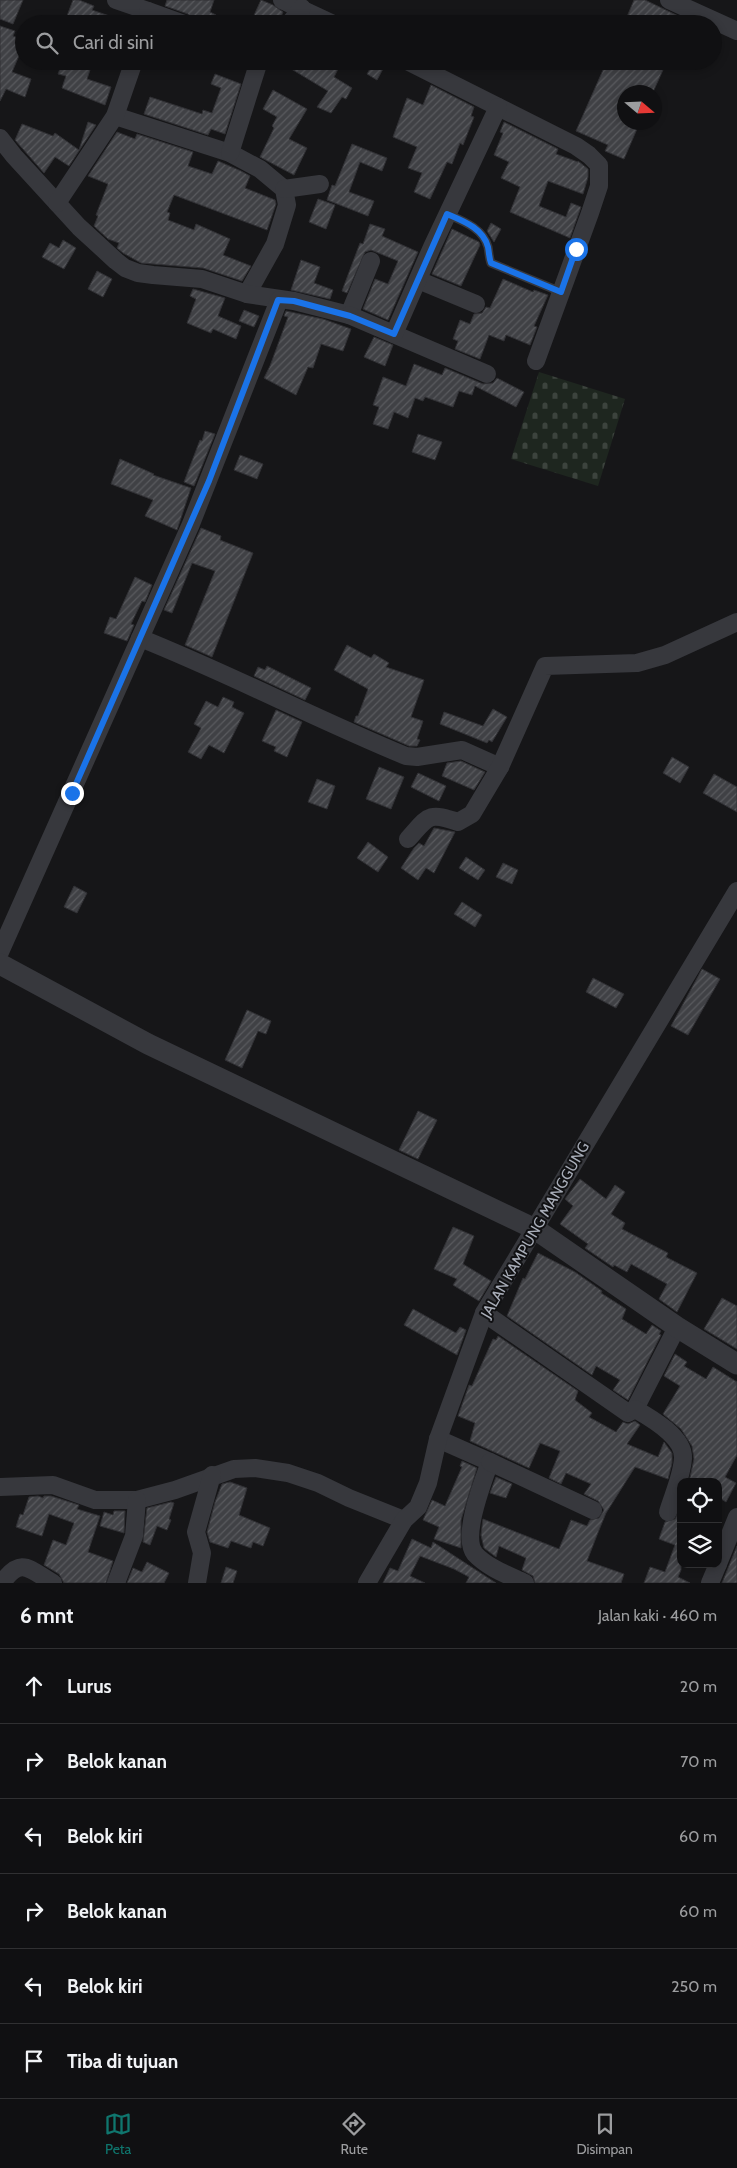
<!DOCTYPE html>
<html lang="id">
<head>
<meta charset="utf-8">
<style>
	:root { --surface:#101012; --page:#19191b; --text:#f1f3f6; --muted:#9c9d9f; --line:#303032; --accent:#0f766e }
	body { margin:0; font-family:Cabin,sans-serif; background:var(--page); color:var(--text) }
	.controls { position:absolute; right:15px; bottom:15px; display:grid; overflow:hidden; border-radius:10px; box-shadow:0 2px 8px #0003 }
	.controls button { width:45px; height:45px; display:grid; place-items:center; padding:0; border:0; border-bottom:1px solid var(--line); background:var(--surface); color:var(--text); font:25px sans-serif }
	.compass { position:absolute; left:617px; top:85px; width:45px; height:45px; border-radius:50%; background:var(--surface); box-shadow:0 2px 8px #0003; rotate:109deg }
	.stop { position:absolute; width:15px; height:15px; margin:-11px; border:4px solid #1a73e8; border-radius:50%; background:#fff }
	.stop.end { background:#1a73e8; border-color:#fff; box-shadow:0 1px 5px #0008 }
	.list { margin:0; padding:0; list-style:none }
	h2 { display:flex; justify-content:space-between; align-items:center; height:65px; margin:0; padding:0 20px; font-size:21px }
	h2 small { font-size:16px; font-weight:400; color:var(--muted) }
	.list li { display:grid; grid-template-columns:32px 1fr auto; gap:15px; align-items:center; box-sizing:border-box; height:75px; padding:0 20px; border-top:1px solid var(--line) }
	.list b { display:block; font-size:19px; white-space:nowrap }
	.list em { font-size:16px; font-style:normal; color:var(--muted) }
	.icon { flex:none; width:28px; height:28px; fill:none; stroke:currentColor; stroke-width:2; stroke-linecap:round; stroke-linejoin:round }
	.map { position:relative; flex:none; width:737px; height:1583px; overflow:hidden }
	.search { position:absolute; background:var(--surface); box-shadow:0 2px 8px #0003; left:15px; right:15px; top:15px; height:55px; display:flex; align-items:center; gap:12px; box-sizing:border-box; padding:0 18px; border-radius:28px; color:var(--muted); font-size:19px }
	.sheet { height:515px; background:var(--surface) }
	nav { display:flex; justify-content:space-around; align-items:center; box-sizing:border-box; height:70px; border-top:1px solid var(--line); background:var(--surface); font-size:14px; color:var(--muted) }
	nav a { display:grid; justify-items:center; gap:2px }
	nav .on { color:var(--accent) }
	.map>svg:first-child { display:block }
</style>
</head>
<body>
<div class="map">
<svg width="737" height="1583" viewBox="0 0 737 1583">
	<defs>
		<pattern id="cemetery-stones" width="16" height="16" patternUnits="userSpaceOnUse" patternTransform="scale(1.25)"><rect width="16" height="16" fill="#1e261f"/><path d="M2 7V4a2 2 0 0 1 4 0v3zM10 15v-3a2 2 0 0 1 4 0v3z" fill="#3c433d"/></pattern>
		<pattern id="building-hatch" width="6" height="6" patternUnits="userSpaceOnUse" patternTransform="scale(1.25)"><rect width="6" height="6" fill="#404145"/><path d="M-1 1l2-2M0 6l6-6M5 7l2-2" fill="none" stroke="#595a5e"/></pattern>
	</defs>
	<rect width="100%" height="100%" fill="#161618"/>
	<!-- cemetery -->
	<polygon fill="url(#cemetery-stones)" points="539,372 625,399 598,486 511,459"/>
	<!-- building -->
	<g fill="url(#building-hatch)" stroke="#303034">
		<polygon points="0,0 23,0 13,24 0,19"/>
		<polygon points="73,0 79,0 94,6 92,10 127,22 126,24 88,24 67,16"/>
		<polygon points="167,0 214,0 210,12 216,15 212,24 194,24 192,18 188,14 165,6"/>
		<polygon points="261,0 273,5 283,12 278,24 250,24"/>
		<polygon points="634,0 645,0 695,24 624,24"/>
		<polygon points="0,26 15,31 13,36 24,40 24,52 21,51 12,72 31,79 25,97 6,89 0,101"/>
		<polygon points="63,61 93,61 87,79 111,87 105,105 62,88 66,76 58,74"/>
		<polygon points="278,61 342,61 334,77 352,88 346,99 342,97 331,113 317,107 328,91"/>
		<polygon points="607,61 667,61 653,92 624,92 624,122 640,122 624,159 605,151 608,145 576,131"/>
		<polygon points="374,62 384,67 377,80 367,74"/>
		<polygon points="215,74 241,84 225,134 211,129 208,135 144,114 150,97 202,114 203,110 212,113 221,88 211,84"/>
		<polygon points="431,85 474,107 471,116 474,117 463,145 460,143 452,164 447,162 430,199 414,192 422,173 408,168 417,147 393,137 407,98 423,105"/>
		<polygon points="273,90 307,109 289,139 307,148 294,175 260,157 274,128 272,126 277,117 263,109"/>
		<polygon points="88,122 96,125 69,166 55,157 44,173 15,140 22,124 53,136 55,133 79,150"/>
		<polygon points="504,122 558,149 556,154 578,162 578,161 588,169 588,177 583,194 548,181 539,206 566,217 571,203 581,207 570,238 510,212 520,187 501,178 509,162 494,155 503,133 500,132"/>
		<polygon points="117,132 135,139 137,134 193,152 188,166 212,174 218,161 241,171 250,176 245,188 275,200 276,204 267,230 174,195 167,212 170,213 168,220 194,230 196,224 230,239 223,255 251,266 242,281 203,268 141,263 123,253 117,248 119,243 108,239 94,226 98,216 96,215 108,184 88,176"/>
		<polygon points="352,144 387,158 382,171 360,162 349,192 374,201 368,216 327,200 332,185 335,186"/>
		<polygon points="318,199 335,205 326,229 309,222"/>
		<polygon points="491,223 501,229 494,242 487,231"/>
		<polygon points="370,224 385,229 382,236 418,252 388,320 363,309 375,279 388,284 398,261 371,250 365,252 347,293 342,291 360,243 363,244"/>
		<polygon points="452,229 479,242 480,245 461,286 432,274"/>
		<polygon points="63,240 76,248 64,269 42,257 50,243 59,248"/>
		<polygon points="301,260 320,267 314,283 333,290 330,299 291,290"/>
		<polygon points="97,271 112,279 103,297 88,289"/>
		<polygon points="503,279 533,292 534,290 548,295 534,326 537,327 530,345 506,335 504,341 489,335 480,359 455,349 458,341 453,339 460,320 470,324 474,314 482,313 486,307 490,308"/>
		<polygon points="193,289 225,298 218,316 241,326 236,339 213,329 211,333 187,323 196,299 190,296"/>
		<polygon points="244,310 259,316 254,327 239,321"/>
		<polygon points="286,311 323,319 351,329 343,351 321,344 313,368 308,367 296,395 264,378 270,366 288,317 284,316"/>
		<polygon points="374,337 393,345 385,366 364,357"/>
		<polygon points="414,364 442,375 445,368 483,384 493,383 497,378 524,392 516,407 475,386 472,395 459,391 453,407 425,397 423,401 415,398 408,418 394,412 388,429 373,424 379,407 373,405 383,377 406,386"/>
		<polygon points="205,431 215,434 194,486 184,482 200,440 202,441"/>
		<polygon points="418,434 442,442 435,460 412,452"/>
		<polygon points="240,455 263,464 257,479 234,470"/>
		<polygon points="120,459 154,474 153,475 191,488 177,530 145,516 153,500 111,484"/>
		<polygon points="201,528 221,536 220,540 253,553 212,657 185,645 215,571 192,563 172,613 164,610"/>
		<polygon points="135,577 152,585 145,602 142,601 131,624 134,625 127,641 104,633 110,617 116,619"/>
		<polygon points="347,645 371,658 374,654 389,663 386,667 424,680 411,717 423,721 417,739 420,740 417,746 409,746 354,722 356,716 358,716 368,689 334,670"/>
		<polygon points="267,666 311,688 305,700 254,676 258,667 265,670"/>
		<polygon points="223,697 234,702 232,707 244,713 224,753 209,745 201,759 188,752 201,728 194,724 206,701 218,707"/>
		<polygon points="493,709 507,717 492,742 489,740 487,743 440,724 444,712 483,726"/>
		<polygon points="276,710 302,722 287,757 274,751 276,747 262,741"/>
		<polygon points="672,757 689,767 680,783 663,773"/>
		<polygon points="461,761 485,772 474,790 442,776 447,763"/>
		<polygon points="379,767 404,777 391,809 366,799"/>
		<polygon points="418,773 446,786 439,801 411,787"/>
		<polygon points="714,774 737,787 737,812 703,793"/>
		<polygon points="317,779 335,786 327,809 308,802"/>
		<polygon points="434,828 455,832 434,873 426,868 418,880 401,868 414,848 419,843 424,846"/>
		<polygon points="368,842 388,857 378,872 357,858"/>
		<polygon points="466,857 485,870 478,880 459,868"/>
		<polygon points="503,863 518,870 512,884 496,877"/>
		<polygon points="74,886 87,893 77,913 64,907"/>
		<polygon points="462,902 482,915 475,927 454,914"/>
		<polygon points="702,969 720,979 688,1035 671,1026"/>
		<polygon points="593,978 624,994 616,1008 586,992"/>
		<polygon points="247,1010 271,1021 266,1034 258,1031 242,1068 225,1060"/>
		<polygon points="418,1111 437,1120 418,1159 399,1150"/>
		<polygon points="580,1179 606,1199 615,1185 625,1192 611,1214 625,1223 622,1229 668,1253 666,1257 697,1273 677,1312 659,1299 667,1284 631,1264 627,1272 614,1265 613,1267 585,1248 588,1244 560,1224 573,1206 565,1199"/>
		<polygon points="453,1227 474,1236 463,1264 491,1281 479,1301 453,1285 457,1279 434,1269"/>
		<polygon points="538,1253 575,1272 602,1291 601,1293 626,1309 622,1319 646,1334 652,1325 661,1331 659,1334 661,1335 628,1400 613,1390 620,1380 596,1366 592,1375 507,1316 523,1278 525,1279"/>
		<polygon points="722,1298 737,1306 737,1349 704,1329"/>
		<polygon points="413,1309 456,1333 460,1327 466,1330 457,1355 404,1325"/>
		<polygon points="498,1336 578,1391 575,1400 592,1413 589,1417 616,1432 623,1422 628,1424 635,1421 640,1425 627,1444 658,1457 664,1442 672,1453 672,1463 668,1479 635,1467 606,1513 597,1535 587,1561 624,1574 621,1583 535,1583 533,1576 522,1570 526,1558 499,1546 496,1557 484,1548 481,1535 483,1519 559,1549 571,1520 587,1526 590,1520 599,1518 604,1510 598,1501 584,1494 591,1484 566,1473 561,1484 549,1478 560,1451 540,1443 529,1468 470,1441 475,1423 458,1416 469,1385 472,1386 493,1339 496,1340"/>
		<polygon points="675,1354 687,1362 684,1366 706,1379 713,1367 737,1382 737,1455 725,1477 736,1483 726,1502 718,1497 718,1482 689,1482 694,1459 692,1446 681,1429 663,1414 680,1386 664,1376"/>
		<polygon points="462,1461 477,1468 461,1520 461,1548 434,1539 439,1527 423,1520 432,1500 445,1506 462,1467 460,1466"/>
		<polygon points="496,1477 512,1484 506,1498 490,1493"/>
		<polygon points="230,1482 247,1488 239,1515 270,1528 263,1546 253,1542 251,1548 231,1541 228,1548 210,1542 207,1532 215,1502 222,1484"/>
		<polygon points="38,1496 43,1498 44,1496 51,1496 79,1505 77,1509 100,1516 88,1552 113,1561 106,1583 64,1583 59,1574 44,1565 53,1540 66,1545 74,1523 49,1514 42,1536 16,1527 20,1514 23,1515 29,1497"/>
		<polygon points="171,1502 174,1503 169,1519 171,1520 167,1530 157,1526 150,1545 143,1542 147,1508"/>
		<polygon points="681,1507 681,1570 678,1577 690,1583 644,1583 650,1567 665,1572 675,1545 659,1539 665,1522 675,1519"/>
		<polygon points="114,1511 125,1511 124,1533 100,1526 104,1512 113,1515"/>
		<polygon points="412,1539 431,1548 433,1542 496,1583 466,1583 469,1577 454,1569 420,1556 410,1576 425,1583 383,1583 390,1568 398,1571"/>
		<polygon points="737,1546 737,1583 722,1583"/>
		<polygon points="147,1562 169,1573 164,1583 127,1583 133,1568 142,1572"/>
		<polygon points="226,1567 237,1571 233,1583 221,1583"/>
	</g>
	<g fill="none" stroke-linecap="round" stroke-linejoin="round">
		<!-- service -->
		<path stroke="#37383d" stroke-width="9" d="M447,214C463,221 483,228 488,247C489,252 489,258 491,263L561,292"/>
		<!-- minor -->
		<g stroke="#37383d" stroke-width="18">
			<polyline points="116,0 148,11 145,24"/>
			<polyline points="282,0 333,24"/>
			<polyline points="669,0 737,31"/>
			<polyline points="148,11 184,24"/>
			<polyline points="289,24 302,8"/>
			<polyline points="407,61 576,146 589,155 599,165 599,186 590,213 536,361"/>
			<polyline points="115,116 230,153 260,169 284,189 287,205 275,244 247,294"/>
			<polyline points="0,138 14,156 79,227 116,261 125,268 138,273 153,275 202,279 247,294 294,301 349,315 371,261"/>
			<polyline points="230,153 259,61"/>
			<polyline points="284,189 320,184"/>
			<polyline points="57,203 115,116 134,61"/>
			<polyline points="418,280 476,304"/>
			<polyline points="349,315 487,374"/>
			<polyline points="394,334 432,247 498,107"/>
			<path d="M140,638C230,674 316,719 406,756L417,757L462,750L500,767"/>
			<path d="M408,839C428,817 427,811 458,822L472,814L500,767L545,666L637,663L665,655L737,622"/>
			<polyline points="0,952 191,524 279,300"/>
			<polyline points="484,1313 628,1413 635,1409 677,1327"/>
			<path d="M635,1409C651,1418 684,1437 683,1458C682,1476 673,1495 668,1512"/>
			<path d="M438,1439L490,1462C483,1481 461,1537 475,1554C488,1568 508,1575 525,1583"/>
			<polyline points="490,1462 593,1510"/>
			<polyline points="0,1487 53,1485 95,1500 137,1500 175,1490 234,1469 255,1468 288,1473 318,1483 349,1498 404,1520"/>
			<polyline points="718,1564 737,1517"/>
			<path d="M2,1583C21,1556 29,1569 53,1583"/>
			<polyline points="116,1583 134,1536 137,1500"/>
			<polyline points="197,1583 202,1553 196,1532 212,1475"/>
			<polyline points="367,1583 404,1520 418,1507 428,1483 438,1439 484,1313 737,891"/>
			<polyline points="710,1583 718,1564"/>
		</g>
		<!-- tertiary -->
		<polyline stroke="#37383d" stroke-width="21" points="0,964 148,1044 535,1229 677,1327 737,1364"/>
	</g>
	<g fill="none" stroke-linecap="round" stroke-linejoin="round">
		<!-- route -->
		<path stroke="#1a73e8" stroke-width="6" d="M72,793L209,481L278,300L294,301L350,316L394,334L447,214C463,221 483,228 488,247C489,252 489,258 491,263L561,292L576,249"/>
	</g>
	<g text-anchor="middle" stroke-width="4" stroke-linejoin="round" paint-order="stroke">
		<!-- street labels -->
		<g font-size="15" fill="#a8adb8" stroke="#111113">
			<text transform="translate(535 1230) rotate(-60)" y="5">JALAN KAMPUNG MANGGUNG</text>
		</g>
	</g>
</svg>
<div class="controls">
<button><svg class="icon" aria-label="locate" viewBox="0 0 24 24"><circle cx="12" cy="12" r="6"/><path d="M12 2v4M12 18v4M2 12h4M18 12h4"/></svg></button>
<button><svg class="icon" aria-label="layers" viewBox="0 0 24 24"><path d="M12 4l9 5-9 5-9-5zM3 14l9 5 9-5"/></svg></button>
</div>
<svg class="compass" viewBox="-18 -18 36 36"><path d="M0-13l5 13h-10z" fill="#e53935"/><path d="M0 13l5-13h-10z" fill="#9c9d9f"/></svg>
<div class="stop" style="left:576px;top:249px"></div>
<div class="stop end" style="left:72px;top:793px"></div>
<div class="search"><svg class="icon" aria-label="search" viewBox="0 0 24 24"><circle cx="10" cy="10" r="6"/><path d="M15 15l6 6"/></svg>Cari di sini</div>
</div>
<section class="sheet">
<h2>6 mnt<small>Jalan kaki · 460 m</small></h2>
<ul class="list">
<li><svg class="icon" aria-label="ahead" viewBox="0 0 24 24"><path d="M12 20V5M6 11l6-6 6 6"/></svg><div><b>Lurus</b></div><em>20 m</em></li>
<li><svg class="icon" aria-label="right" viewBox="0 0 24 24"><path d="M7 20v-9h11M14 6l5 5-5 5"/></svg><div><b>Belok kanan</b></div><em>70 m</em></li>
<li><svg class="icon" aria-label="left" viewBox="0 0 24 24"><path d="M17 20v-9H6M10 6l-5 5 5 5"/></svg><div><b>Belok kiri</b></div><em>60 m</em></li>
<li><svg class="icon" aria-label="right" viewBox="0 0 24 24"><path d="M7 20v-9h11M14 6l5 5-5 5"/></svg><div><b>Belok kanan</b></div><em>60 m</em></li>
<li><svg class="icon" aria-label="left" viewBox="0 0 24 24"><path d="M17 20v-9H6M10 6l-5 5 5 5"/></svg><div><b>Belok kiri</b></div><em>250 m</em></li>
<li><svg class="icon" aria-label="arrive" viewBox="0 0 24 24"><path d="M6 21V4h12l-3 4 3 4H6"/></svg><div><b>Tiba di tujuan</b></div></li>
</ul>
</section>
<nav>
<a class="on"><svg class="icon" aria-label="map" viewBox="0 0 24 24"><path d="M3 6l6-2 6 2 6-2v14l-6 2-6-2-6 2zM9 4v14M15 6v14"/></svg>Peta</a>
<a><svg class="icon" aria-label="directions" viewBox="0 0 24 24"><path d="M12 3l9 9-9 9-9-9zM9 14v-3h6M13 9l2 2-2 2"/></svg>Rute</a>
<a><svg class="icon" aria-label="saved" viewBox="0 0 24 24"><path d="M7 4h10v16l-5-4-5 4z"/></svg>Disimpan</a>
</nav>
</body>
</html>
